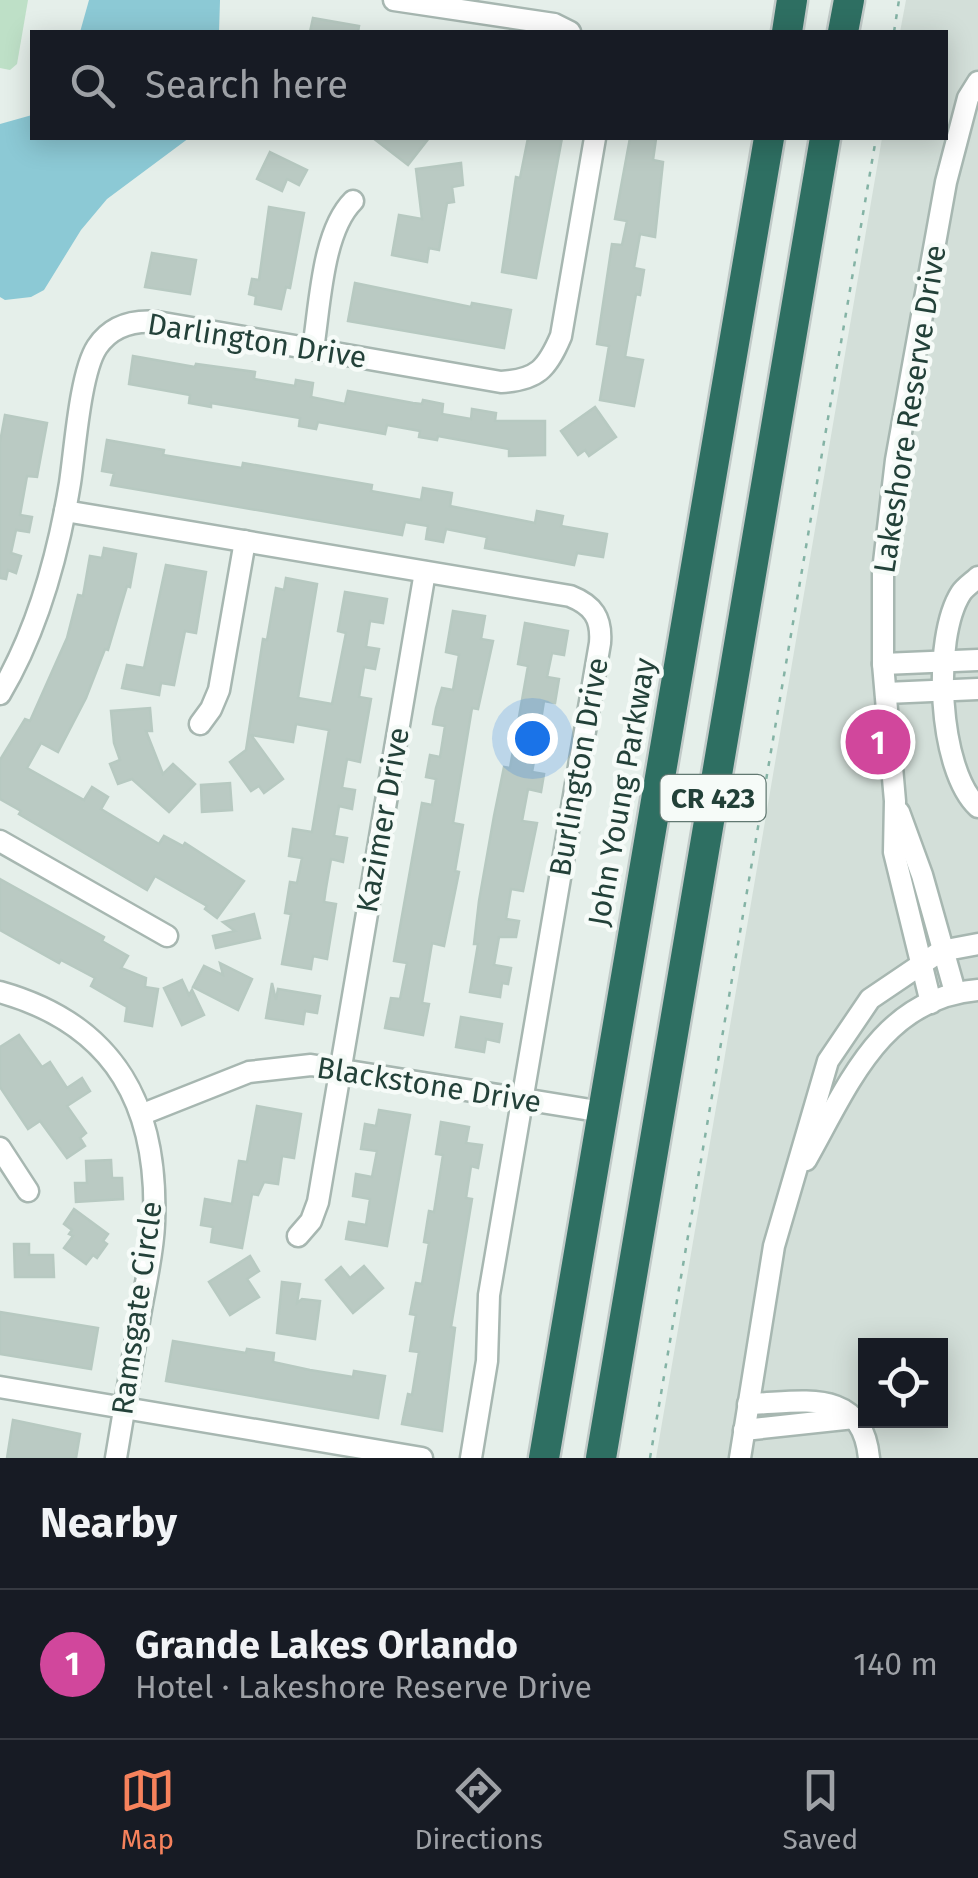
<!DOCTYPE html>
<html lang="en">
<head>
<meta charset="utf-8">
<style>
	:root { --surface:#171b24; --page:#242831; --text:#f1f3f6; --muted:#9ea1a6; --line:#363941; --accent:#f6825c }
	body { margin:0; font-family:"Fira Sans",sans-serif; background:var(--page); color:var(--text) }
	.controls { position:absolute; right:30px; bottom:30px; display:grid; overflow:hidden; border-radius:0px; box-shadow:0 5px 25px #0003 }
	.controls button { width:90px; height:90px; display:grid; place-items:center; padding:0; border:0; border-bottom:2px solid var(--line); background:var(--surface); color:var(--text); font:50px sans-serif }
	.you { position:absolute; left:532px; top:738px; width:35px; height:35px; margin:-25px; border:8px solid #fff; border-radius:50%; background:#1a73e8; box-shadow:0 0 0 15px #1a73e833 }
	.badge { display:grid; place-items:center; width:65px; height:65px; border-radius:50%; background:var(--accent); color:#fff; font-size:32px; font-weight:700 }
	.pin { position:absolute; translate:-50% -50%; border:5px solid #fff; box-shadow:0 2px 10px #0006 }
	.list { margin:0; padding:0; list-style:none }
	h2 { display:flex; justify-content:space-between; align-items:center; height:130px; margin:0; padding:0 40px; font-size:42px }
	h2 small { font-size:32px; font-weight:400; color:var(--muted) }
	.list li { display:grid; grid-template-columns:65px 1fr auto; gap:30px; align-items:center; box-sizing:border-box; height:150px; padding:0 40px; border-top:2px solid var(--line) }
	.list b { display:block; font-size:38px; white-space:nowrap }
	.list p { margin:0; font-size:32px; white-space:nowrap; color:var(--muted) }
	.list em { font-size:32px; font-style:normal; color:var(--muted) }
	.icon { flex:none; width:55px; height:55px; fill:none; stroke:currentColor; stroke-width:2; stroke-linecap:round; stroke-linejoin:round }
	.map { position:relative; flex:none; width:978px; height:1458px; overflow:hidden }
	.search { position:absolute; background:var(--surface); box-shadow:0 5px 25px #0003; left:30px; right:30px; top:30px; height:110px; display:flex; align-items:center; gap:25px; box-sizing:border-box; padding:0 35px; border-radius:0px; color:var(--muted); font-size:38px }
	.sheet { height:280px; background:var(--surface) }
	nav { display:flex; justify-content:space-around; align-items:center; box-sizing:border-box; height:140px; border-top:2px solid var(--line); background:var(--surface); font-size:28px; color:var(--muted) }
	nav a { display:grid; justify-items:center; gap:5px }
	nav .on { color:var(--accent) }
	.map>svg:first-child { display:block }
</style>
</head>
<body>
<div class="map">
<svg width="978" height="1458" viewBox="0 0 978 1458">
	<rect width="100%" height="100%" fill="#e5efea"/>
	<!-- built -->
	<path fill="#d3dfd9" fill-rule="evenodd" d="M906,0H978V1458H656L882,138H946V32H900ZM866,1346H940V1420H866Z"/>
	<!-- green -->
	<polygon fill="#bee0c7" points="0,0 28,0 17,64 10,70 0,68"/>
	<!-- water -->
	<g fill="#8cc9d5">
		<polygon points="89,0 220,0 219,32 80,32"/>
		<polygon points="32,115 32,138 189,138 107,199 81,230 44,290 31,297 5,300 0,297 0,124"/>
	</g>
	<!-- building -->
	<g fill="#bacac3" stroke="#b7c9c1" stroke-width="2.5">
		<polygon points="313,18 359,26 358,32 310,32"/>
		<polygon points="373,138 429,138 408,165"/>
		<polygon points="528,138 562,138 536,278 502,272 516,177 520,178"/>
		<polygon points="630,138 656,139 653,160 663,162 655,237 640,234 634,268 644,270 640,295 636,294 625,357 643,360 634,406 600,400 609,346 597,344 612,244 622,245 627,221 615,219"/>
		<polygon points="270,152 307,170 299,185 287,179 282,191 257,179"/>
		<polygon points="461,163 463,185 452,187 454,202 447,203 439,250 429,248 427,262 392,255 399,215 422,219 416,169"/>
		<polygon points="269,207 304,213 290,288 286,287 281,309 255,304 256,296 249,294 252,279 259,280"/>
		<polygon points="152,253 196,260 190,294 145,287"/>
		<polygon points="355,283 471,307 472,303 511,310 504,348 348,321"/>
		<polygon points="133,356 195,367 196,364 255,372 254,379 295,386 296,380 313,383 311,397 345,404 348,391 413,403 422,404 423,400 443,404 442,414 471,419 472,409 496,413 495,421 545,421 545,455 509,456 509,449 438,436 437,440 419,437 420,431 387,425 385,434 318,422 316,429 299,426 300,418 211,403 211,407 189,403 190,395 129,384"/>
		<polygon points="595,407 616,437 589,456 585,450 578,455 561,431"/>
		<polygon points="5,415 47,423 37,477 27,476 20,515 32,517 29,532 16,530 11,553 21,556 16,573 8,570 6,579 0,578 0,442"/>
		<polygon points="107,440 164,450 163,455 205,462 242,468 243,463 372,485 371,491 421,500 423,488 452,493 450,506 535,523 537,511 563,516 561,526 607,534 603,557 577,553 574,565 485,548 487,537 446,529 443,542 426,539 428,526 405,522 402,535 111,485 114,473 102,471"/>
		<polygon points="104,548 136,554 130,587 127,586 108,650 105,649 86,698 58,752 41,743 27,768 84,800 92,787 108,797 101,809 159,844 164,836 183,846 185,843 244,881 217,918 205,909 207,906 155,876 147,890 19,814 21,811 0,799 0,760 25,719 30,721 67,638 78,595 83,596 90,556 102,558"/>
		<polygon points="166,565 206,572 196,633 185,631 174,685 161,683 159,695 122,688 127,665 144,668"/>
		<polygon points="286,578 317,584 298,698 332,704 346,633 338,631 345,592 387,599 383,623 370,621 366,647 379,649 375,669 364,667 359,697 371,699 360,762 347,759 342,788 355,790 352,809 339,806 334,836 347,838 343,862 331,859 326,888 324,902 336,904 327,959 313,956 311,969 282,964 291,914 285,913 290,882 297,883 302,858 289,856 293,829 312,832 329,730 296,724 293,742 251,735 283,779 264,793 259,786 251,791 230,762 246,750 263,639 267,640 276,588 284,590"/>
		<polygon points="453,611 485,616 481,639 493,641 478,709 472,708 453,823 463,825 455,871 459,872 444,946 432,943 422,1003 429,1004 423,1035 385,1028 391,998 400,999 407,963 394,961 422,803 432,805 436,779 426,777 430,755 440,757 445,726 433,724 436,708 442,688 453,690 459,655 446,652"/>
		<polygon points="525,623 568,631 564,655 552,653 547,677 559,679 555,703 544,701 540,726 553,728 550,742 538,740 532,772 544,774 541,792 528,789 522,821 537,823 523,891 511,889 506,919 519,921 516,937 499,937 494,965 511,968 508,984 502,983 500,997 470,992 478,944 474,944 479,901 494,816 504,767 510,768 528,666 518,664"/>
		<polygon points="150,708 152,731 146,731 163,774 173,764 195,784 169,812 132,779 118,784 110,764 120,760 114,743 111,711"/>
		<polygon points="230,783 232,810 202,812 201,785"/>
		<polygon points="0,879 104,937 102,941 128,956 121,968 146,978 145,987 158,989 152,1026 125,1021 127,1007 91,986 95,978 61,960 59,963 0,930"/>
		<polygon points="254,914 260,938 216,948 213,936 235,931 223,922"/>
		<polygon points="220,963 252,979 238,1010 193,987 204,966 223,975"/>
		<polygon points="182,980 189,995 192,990 204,1015 182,1025 164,988"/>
		<polygon points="272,983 276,1000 278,989 320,996 317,1013 305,1011 303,1024 266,1018"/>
		<polygon points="461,1017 502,1024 499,1042 486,1039 484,1052 456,1047"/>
		<polygon points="19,1035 42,1067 50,1062 67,1088 82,1078 90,1091 67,1106 86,1133 80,1138 85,1146 67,1158 40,1121 28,1129 0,1087 0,1047"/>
		<polygon points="257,1106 301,1114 294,1158 282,1156 278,1184 264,1182 258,1195 252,1194 242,1248 211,1242 213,1227 201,1225 205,1199 232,1204 239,1161 247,1162"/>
		<polygon points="379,1110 410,1115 387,1246 346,1239 349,1222 366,1225 370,1199 353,1196 356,1174 372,1177 377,1151 361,1149 365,1124 376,1126"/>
		<polygon points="441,1122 469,1127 466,1143 482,1145 478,1168 471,1166 466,1198 472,1199 451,1327 455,1328 442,1431 402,1424 408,1394 412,1395 419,1352 410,1351 416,1315 410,1314 416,1283 422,1284 429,1243 424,1242 429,1211 434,1212 443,1155 436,1154"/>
		<polygon points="111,1160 112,1178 122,1178 123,1199 76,1202 75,1183 87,1183 86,1161"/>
		<polygon points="74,1209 108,1234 103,1241 107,1244 97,1258 93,1255 86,1264 64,1248 73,1236 69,1234 72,1230 64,1224"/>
		<polygon points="14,1244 29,1244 29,1255 53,1255 54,1277 15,1277"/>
		<polygon points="250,1256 259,1271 247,1279 259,1297 230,1315 209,1282"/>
		<polygon points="364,1266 383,1288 353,1313 326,1280 341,1267 350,1278"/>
		<polygon points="282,1282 300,1284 297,1303 302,1299 320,1301 315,1339 277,1333"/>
		<polygon points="0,1312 98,1328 91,1369 0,1354"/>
		<polygon points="173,1341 246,1353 247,1349 274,1353 273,1362 310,1370 353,1377 354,1371 385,1376 378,1418 166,1381"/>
		<polygon points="13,1420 80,1434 76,1458 7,1458"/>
	</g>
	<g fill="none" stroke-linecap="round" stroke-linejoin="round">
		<defs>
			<g id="minor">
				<polyline points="394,0 554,24 570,32"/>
				<path d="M313,349C320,306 322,232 353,201"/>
				<path d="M65,511L570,596C593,605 602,618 600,643L489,1295L487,1361L471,1458"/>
				<path d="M978,577C973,582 965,587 961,593C932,638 938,770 978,807"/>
				<polyline points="883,664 978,660"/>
				<polyline points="886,693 978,689"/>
				<path d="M0,694C38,630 58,556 70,483C75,450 80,373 97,347C111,326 133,320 157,322L501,382C537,380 547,369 561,336L595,138"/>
				<polyline points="200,724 211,709 219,690 245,541"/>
				<polyline points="899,812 922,875 955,992"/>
				<polyline points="0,841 167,936"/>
				<path d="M0,992C117,1025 159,1108 154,1224C153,1254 145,1285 140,1315C132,1362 124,1410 116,1458"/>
				<polyline points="931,1003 894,852 895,801 883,664 883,571 896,460 946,182 968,98 978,82"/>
				<polyline points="143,1114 249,1072 311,1065 603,1112"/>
				<polyline points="0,1148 28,1191"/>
				<path d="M806,1160C848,1086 881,998 978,990"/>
				<polyline points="298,1236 311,1221 318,1202 425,572"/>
				<polyline points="0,1387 422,1458"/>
				<path d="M748,1404C801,1403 862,1386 869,1458"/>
				<polyline points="744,1430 854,1418"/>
				<polyline points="740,1458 774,1246 828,1061 870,999 941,951 978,944"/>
			</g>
			<g id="highway">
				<polyline points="787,32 792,0"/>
				<polyline points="843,32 849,0"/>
				<polyline points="544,1458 769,138"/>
				<polyline points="601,1458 825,138"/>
			</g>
		</defs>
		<!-- minor casing -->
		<use href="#minor" stroke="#a7b7b1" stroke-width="25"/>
		<!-- highway casing -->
		<use href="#highway" stroke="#c1cac8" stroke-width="35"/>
		<!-- path -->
		<g stroke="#84b3a5" stroke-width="2.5" stroke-dasharray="5 8" stroke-linecap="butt">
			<polyline points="894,32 899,0"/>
			<polyline points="650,1458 876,138"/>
		</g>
		<!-- minor -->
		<use href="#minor" stroke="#fff" stroke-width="20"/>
		<!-- highway -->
		<use href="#highway" stroke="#2e6f62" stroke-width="30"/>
	</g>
	<g text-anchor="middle" stroke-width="9" stroke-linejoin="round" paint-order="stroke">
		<!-- shield labels -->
		<rect fill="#f6fbf8" stroke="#627972" stroke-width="2.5" x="660.5" y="775" width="105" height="46" rx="8"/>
		<g font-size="28" font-weight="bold" fill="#234139">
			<text x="713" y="808">CR 423</text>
		</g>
		<!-- street labels -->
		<g font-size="30" fill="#234139" stroke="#f6fbf8">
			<text transform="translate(257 341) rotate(9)" y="10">Darlington Drive</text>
			<text transform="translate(910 409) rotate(-81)" y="10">Lakeshore Reserve Drive</text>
			<text transform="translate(579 767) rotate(-80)" y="10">Burlington Drive</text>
			<text transform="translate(622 792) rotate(-80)" y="10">John Young Parkway</text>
			<text transform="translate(383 820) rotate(-80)" y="10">Kazimer Drive</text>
			<text transform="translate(429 1085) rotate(9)" y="10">Blackstone Drive</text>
			<text transform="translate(137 1308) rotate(-82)" y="10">Ramsgate Circle</text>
		</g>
	</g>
</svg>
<div class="controls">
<button><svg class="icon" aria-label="locate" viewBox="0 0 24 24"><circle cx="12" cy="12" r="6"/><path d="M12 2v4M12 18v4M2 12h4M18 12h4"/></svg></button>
</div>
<div class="you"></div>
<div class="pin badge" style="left:878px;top:742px;background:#d1479c">1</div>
<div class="search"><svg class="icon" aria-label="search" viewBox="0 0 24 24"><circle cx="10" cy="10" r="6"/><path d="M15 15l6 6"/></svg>Search here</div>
</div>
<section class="sheet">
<h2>Nearby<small></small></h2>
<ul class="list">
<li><span class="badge" style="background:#d1479c">1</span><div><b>Grande Lakes Orlando</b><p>Hotel · Lakeshore Reserve Drive</p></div><em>140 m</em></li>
</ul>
</section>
<nav>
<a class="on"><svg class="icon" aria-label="map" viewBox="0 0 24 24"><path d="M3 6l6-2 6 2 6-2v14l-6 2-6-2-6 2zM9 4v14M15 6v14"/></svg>Map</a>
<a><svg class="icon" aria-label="directions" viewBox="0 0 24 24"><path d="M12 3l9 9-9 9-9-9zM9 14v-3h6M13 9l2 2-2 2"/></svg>Directions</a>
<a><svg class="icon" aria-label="saved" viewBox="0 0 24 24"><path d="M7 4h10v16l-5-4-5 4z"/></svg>Saved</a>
</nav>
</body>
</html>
